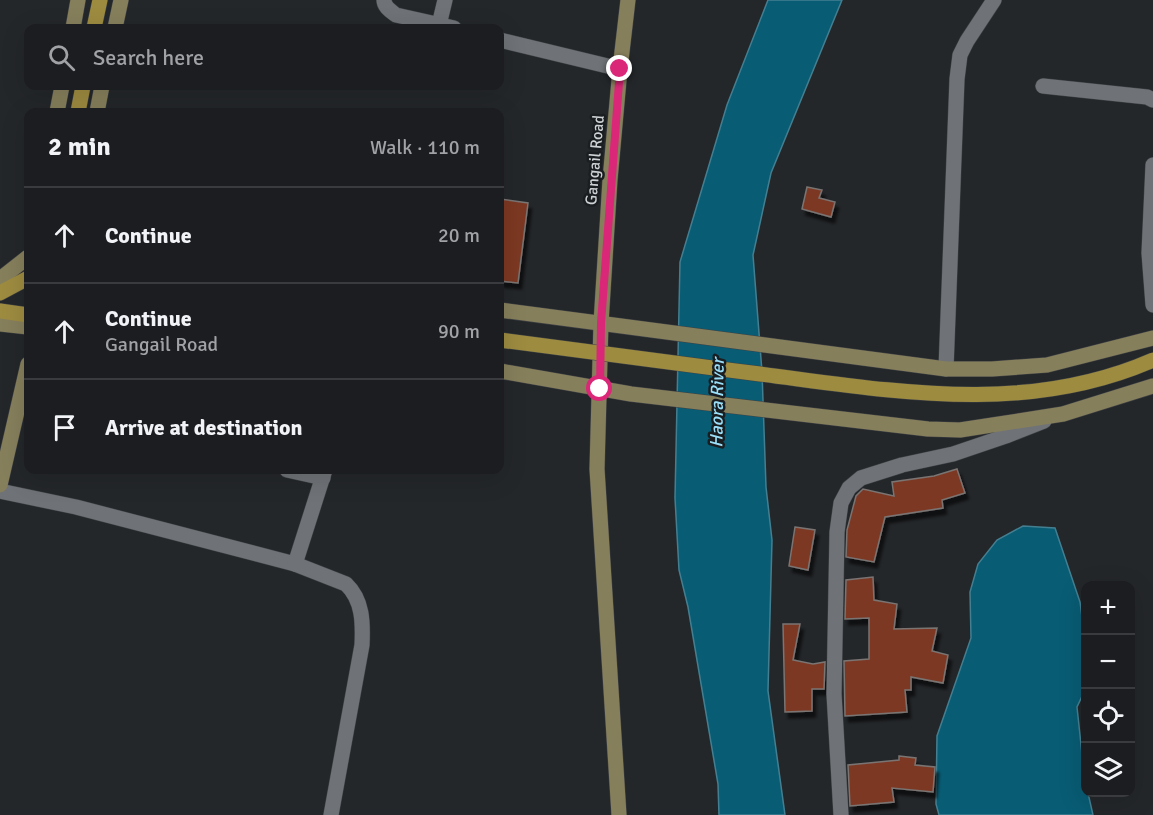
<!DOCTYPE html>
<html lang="en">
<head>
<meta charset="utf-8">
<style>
	:root { --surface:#1b1d20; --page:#242629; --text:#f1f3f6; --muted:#a0a2a5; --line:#393b3e }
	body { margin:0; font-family:Signika,sans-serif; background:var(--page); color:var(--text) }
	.controls { position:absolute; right:18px; bottom:18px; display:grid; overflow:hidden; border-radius:12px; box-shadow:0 6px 24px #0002 }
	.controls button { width:54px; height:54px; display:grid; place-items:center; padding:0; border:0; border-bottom:2px solid var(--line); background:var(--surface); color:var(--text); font:30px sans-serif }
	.stop { position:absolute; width:18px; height:18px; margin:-14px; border:4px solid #db2777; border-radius:50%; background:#fff }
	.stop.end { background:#db2777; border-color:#fff; box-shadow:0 2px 6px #0008 }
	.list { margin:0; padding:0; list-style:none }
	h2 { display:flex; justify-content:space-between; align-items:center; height:78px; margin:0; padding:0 24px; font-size:26px }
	h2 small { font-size:20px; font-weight:400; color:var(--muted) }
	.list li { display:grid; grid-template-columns:39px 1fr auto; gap:18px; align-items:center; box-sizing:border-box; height:96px; padding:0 24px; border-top:2px solid var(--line) }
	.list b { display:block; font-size:22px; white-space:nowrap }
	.list p { margin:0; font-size:20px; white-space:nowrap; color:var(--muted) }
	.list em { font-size:20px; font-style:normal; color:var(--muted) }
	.icon { flex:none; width:33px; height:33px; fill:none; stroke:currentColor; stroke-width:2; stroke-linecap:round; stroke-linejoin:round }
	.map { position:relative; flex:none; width:1153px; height:815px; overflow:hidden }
	.search { position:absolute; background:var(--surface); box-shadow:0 6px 24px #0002; left:24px; top:24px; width:480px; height:66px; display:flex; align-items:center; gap:15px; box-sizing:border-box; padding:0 21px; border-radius:12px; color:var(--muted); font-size:22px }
	.panel { position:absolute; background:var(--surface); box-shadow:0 6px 24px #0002; left:24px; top:108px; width:480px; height:366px; border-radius:12px }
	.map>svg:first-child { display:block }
</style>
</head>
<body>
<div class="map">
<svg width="1153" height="815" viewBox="0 0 1153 815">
	<defs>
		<filter id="shadow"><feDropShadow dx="3.5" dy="6" stdDeviation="1.5" flood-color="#0009"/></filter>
	</defs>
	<rect width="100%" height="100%" fill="#24272a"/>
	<!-- water -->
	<g fill="#085c74" stroke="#447f91" stroke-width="1.5">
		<polygon points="768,0 842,0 771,173 753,255 762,372 766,487 772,540 768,691 785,815 719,815 718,784 688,607 679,570 675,498 680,262 727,105"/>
		<polygon points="1023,526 1055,528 1080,602 1085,640 1085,690 1077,707 1086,792 1088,793 1093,815 939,815 936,804 937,736 971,638 970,592 978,564 997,540"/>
	</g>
	<!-- building -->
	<g fill="#7c3824" stroke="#7a7472" stroke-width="1.5" filter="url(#shadow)">
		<polygon points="807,187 822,190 819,198 835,202 831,217 802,209"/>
		<polygon points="500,199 528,203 518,283 500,281"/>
		<polygon points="957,469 965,493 942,500 943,508 885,517 874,562 846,557 847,530 856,496 863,489 894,496 892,482 934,476"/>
		<polygon points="795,527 815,530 808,570 789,566"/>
		<polygon points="873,577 874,600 897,604 894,629 937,628 932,651 948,655 943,683 911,677 911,690 905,690 907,712 845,716 844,661 869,659 869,618 845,619 846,580"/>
		<polygon points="783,624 800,624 793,660 813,664 825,662 824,689 812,689 812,711 785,712"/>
		<polygon points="899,756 916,758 915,765 935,767 933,792 892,788 894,802 850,806 848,765 899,760"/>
	</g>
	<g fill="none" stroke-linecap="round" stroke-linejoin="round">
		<defs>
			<g id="street">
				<path d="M384,0C384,7 391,11 396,15L454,28"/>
				<polyline points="439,25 445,0"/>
				<polyline points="500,40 620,69"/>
				<polyline points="1043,86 1147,97 1153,100"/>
				<polyline points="1153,165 1149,253 1153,305"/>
				<polyline points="946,369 957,79 960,55 967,41 994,0"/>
				<polyline points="287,470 323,478"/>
				<path d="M0,491L76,507L295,564L346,584C363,600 363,623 362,645L331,815"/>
				<polyline points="295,564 325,470"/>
				<polyline points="841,815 834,694 837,532 841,503 849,488 861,478 902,465 953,454 1006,436 1044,421"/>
			</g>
			<g id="secondary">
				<polyline points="73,28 78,0"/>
				<polyline points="115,28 121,0"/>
				<polyline points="57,112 62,86"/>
				<polyline points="97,112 102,86"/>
				<polyline points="0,279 28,257"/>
				<polyline points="500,310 946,369 992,369 1047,365 1153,338"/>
				<polyline points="0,324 28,327"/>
				<polyline points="500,371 631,394 928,429 960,430 1063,414 1153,386"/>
				<polyline points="0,485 28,364"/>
				<polyline points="619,815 597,469 601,323 610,180 620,69 628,0"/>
			</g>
			<g id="primary">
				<polyline points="94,28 100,0"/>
				<polyline points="78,112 83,86"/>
				<polyline points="0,293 28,278"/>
				<polyline points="0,311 28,315"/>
			</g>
		</defs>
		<!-- street casing -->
		<use href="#street" stroke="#3f4245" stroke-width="16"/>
		<!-- secondary casing -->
		<use href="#secondary" stroke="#3f4245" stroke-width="16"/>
		<!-- primary casing -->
		<use href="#primary" stroke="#3f4245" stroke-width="16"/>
		<!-- street -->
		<use href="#street" stroke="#6f7377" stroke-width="15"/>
		<!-- secondary -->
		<use href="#secondary" stroke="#867f5c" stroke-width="15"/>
		<!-- primary -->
		<use href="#primary" stroke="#9d8b40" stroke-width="15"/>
		<defs>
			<path id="primary-bridge" d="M500,340C586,351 673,363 760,374C893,391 1025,416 1153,360"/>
		</defs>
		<!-- primary-bridge casing -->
		<use href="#primary-bridge" stroke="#3f4245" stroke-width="16" stroke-linecap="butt"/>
		<!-- primary-bridge -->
		<use href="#primary-bridge" stroke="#9d8b40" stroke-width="15"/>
	</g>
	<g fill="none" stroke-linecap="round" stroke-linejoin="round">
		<!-- route -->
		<polyline stroke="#db2777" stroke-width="8" points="600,389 601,323 620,69"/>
	</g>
	<g text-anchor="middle" stroke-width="5" stroke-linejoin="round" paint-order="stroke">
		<!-- street labels -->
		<g font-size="16" fill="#cfd2d4" stroke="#1a1e21">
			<text transform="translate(594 160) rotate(-85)" y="6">Gangail Road</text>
		</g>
		<!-- water labels -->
		<g font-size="18" font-style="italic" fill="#99dff9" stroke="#1a1e21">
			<text transform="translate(717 403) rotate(-89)" y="6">Haora River</text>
		</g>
	</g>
</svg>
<div class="controls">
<button>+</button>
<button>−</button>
<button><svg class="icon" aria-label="locate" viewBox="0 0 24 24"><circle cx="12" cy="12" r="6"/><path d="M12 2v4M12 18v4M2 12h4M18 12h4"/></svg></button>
<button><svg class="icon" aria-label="layers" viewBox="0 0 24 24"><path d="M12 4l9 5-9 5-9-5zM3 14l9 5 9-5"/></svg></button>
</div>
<div class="stop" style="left:600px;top:389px"></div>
<div class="stop end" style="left:620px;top:69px"></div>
<div class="search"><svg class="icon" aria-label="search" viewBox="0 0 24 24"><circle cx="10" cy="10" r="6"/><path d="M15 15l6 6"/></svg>Search here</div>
<section class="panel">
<h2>2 min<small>Walk · 110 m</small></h2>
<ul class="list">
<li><svg class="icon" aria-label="ahead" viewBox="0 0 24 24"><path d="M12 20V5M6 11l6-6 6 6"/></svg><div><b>Continue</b></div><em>20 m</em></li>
<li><svg class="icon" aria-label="ahead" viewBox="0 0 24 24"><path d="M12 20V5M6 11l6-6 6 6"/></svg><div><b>Continue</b><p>Gangail Road</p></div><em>90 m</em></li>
<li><svg class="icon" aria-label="arrive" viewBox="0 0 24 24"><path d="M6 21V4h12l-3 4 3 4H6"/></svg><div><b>Arrive at destination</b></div></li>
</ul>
</section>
</div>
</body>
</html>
